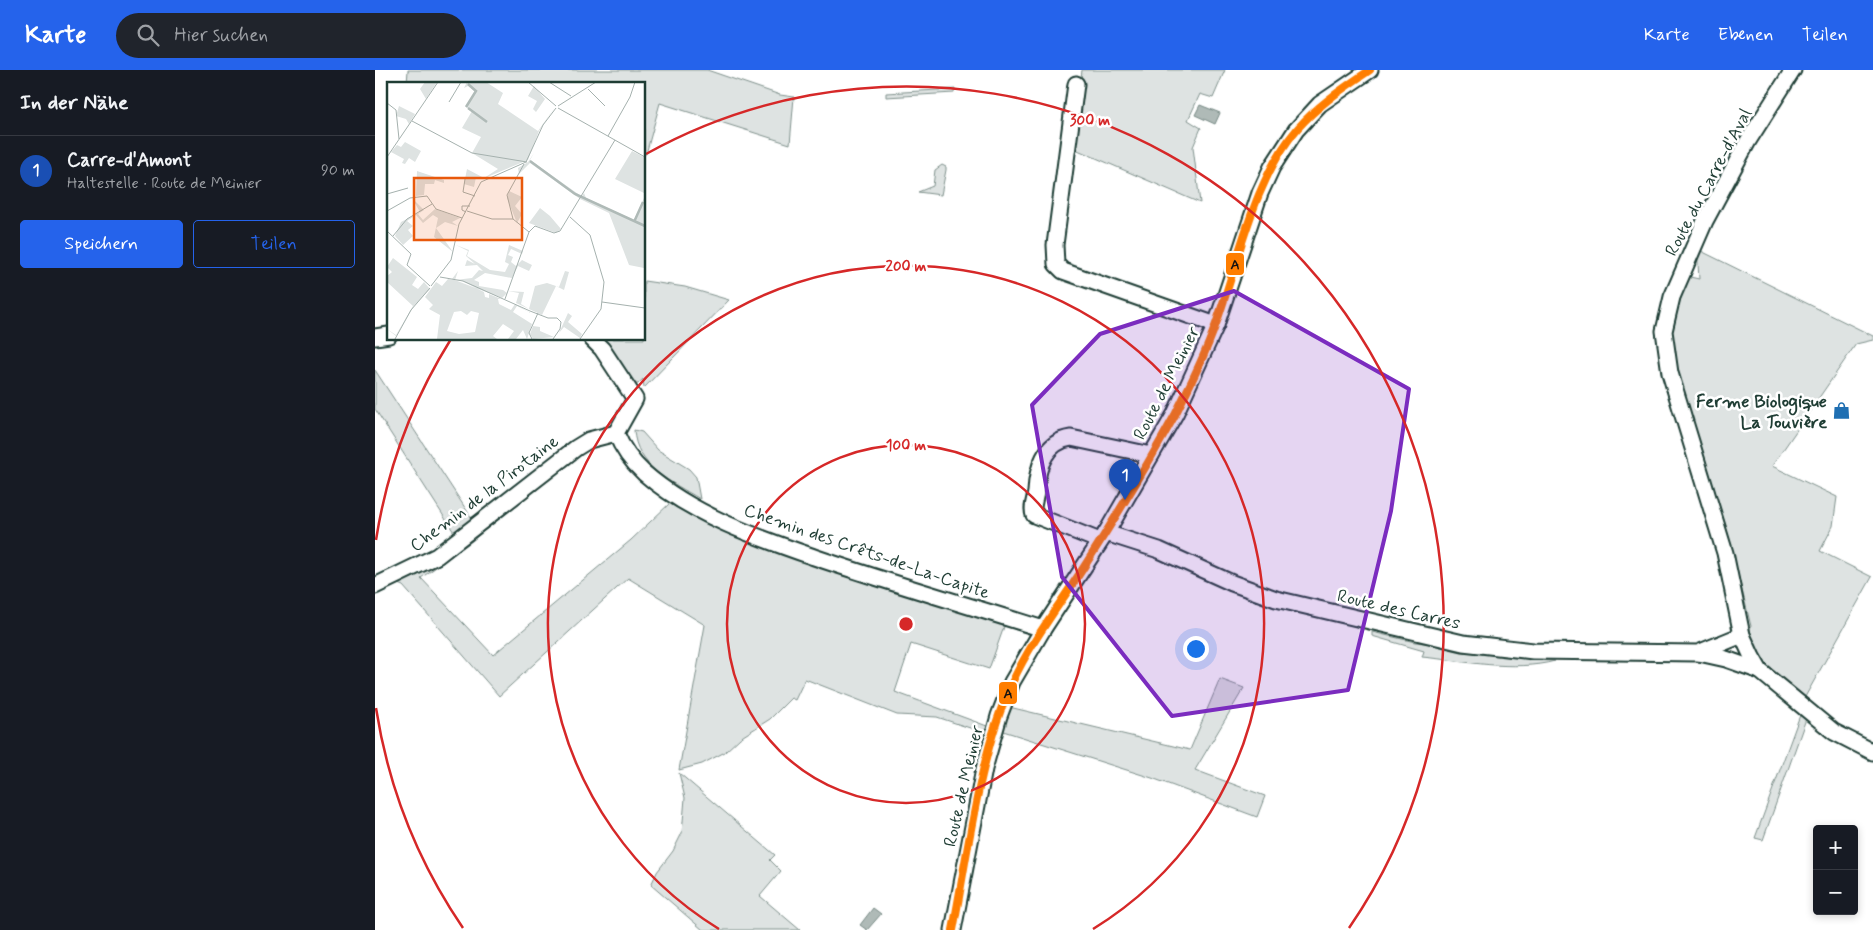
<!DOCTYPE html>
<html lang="de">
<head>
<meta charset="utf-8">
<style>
	:root { --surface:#171b24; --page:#20242c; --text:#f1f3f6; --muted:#9ea1a6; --line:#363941; --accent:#2563eb }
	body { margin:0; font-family:Mynerve,sans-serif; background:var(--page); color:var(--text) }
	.controls { position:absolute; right:15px; bottom:15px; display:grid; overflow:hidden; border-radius:5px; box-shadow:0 2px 8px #0003 }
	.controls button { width:45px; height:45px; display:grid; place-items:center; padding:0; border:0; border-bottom:1px solid var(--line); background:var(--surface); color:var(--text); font:25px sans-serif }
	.you { position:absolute; left:820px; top:578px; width:18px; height:18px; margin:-12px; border:4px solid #fff; border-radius:50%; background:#1a73e8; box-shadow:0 0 0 8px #1a73e833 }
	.badge { display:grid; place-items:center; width:32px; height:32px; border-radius:50%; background:var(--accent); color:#fff; font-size:16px; font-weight:700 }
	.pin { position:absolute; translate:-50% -41px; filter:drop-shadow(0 1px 2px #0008) }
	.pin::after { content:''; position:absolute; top:26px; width:18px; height:15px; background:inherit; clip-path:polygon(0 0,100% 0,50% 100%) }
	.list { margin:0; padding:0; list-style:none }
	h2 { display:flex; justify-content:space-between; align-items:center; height:65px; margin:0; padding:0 20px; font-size:21px }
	h2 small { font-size:16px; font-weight:400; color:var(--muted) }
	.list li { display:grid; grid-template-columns:32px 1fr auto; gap:15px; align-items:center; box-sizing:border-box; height:70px; padding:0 20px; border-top:1px solid var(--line) }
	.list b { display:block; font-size:19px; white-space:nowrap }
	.list p { margin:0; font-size:16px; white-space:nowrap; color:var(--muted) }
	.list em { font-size:16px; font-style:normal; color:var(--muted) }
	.actions { display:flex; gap:10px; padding:15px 20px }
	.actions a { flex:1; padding:11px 0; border:1px solid var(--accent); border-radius:5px; text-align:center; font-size:18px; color:var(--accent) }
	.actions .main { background:var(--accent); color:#fff }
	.icon { flex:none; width:28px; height:28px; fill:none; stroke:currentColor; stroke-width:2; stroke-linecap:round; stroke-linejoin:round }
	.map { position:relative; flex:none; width:1498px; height:860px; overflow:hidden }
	header { display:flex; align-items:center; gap:30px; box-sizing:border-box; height:70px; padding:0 25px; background:var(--accent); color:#fff }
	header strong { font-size:24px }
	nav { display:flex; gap:28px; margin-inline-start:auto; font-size:18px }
	.search { width:350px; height:45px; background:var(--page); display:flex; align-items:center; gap:12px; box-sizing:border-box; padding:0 18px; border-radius:28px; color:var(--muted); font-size:19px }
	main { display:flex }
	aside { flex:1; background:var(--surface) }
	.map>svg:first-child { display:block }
</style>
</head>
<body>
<header>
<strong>Karte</strong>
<div class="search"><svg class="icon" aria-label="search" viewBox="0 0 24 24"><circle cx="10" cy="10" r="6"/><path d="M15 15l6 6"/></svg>Hier suchen</div>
<nav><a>Karte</a><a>Ebenen</a><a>Teilen</a></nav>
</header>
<main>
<aside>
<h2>In der Nähe<small></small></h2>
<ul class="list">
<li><span class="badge" style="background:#1a4fb4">1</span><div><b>Carre-d'Amont</b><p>Haltestelle · Route de Meinier</p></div><em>90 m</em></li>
</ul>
<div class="actions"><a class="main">Speichern</a><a>Teilen</a></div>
</aside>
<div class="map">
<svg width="1498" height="860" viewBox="0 0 1498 860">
	<rect width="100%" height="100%" fill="#fff"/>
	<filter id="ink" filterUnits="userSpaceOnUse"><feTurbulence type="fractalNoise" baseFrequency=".02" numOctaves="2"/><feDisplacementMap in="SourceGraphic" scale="10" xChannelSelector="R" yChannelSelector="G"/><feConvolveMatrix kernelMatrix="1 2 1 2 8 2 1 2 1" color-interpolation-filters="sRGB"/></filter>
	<g filter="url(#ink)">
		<!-- green -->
		<g fill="#dee3e2" stroke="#7e908b">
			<polygon points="33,0 332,0 405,25 419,27 415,74 285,33 271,84 269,84 269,14 32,14"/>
			<polygon points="707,0 850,0 838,28 825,24 813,50 826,58 818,77 825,133 698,78"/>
			<polygon points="580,19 579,23 511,27 511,23"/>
			<polygon points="567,95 571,97 571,100 566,125 543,122 558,116 560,100"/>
			<path d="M1322,179L1498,266V270L1481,274L1397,396L1462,427L1458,456L1445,481L1497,507L1430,627C1415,615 1375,588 1374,568C1374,564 1375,559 1376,556L1352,460L1316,345L1300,301L1295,266L1311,210L1315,207L1324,209Z"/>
			<polygon points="269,211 310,217 354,230 269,318 268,309 263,314 257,314 225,269 269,269"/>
			<polygon points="0,300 100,453 82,467 0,339"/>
			<path d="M259,360L267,362L283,380L314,399L321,407L325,429C297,412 261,397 259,360Z"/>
			<polygon points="295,433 349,460 630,554 614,599 536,574 520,622 612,656 610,663 562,647 522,645 430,609 420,630 416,628 395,649 365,668 350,682 327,694 304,700 330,555 253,508 124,626 28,516 23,514 12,517 130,436 133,441 97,471 46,508 118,585 256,470"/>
			<path d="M997,562L1040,572L1159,585V590L1180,591C1139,602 1089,591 1047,587L1049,581L997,566Z"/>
			<polygon points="845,609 869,618 820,700 890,726 882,747 777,708 625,660 634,637 815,680"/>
			<polygon points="1425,645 1432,646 1388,770 1380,768"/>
			<polygon points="304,703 400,785 395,790 406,801 385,826 425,860 328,860 276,815 282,802 298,781 307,763 310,728"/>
		</g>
		<!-- water -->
		<g fill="#afbab7" stroke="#758883">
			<polygon points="825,35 845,43 840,54 820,45"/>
			<polygon points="498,838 506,844 492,860 485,855"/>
		</g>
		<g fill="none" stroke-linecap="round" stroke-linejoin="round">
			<defs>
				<g id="minor">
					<polyline points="701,14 680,175 681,194 688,201 841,255"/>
					<polyline points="0,267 14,265"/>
					<path d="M217,269L227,279L260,329L241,363C247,378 257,392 269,403C317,445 381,467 439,487C515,513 592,535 668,559"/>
					<polyline points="731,463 784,480 857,513 901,529 1088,573 1158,581 1323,583 1367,565 1377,587 1385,601 1459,662 1498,682"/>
					<path d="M725,471L659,445C656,437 660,430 661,422C662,399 669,372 696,368L776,385"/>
					<polyline points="0,516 62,486 201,378 214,370 241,363"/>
					<polyline points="1367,565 1350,483 1295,303 1289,261 1297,227 1330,151 1373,71 1418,0"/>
					<polyline points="1324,583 1351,589 1385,601"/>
					<polyline points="578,860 609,699 624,646 637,612 668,559 731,463 800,344 841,255 885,123 897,97 921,60 945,34 995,0"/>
				</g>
			</defs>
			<!-- minor casing -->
			<use href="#minor" stroke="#1f3d34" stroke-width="19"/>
			<!-- minor -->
			<use href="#minor" stroke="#fff" stroke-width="15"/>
			<defs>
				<path id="bus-1" d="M578,860C593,783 604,683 637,613C655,573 683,537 707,500C739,450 771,398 800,345C815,315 831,283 842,251C864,189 879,109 923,58C944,34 969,18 995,0"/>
			</defs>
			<!-- bus-1 casing -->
			<use href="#bus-1" stroke="#fff" stroke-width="11"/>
			<!-- bus-1 -->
			<use href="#bus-1" stroke="#ff7e00" stroke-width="8"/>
		</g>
	</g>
	<!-- marked area -->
	<path fill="#7b2cbf" fill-opacity="0.2" stroke="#7b2cbf" stroke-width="4" stroke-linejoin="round" d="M859,221L1034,319L1016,441L973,620L797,646L687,507L657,335L725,264Z"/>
	<!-- distance rings -->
	<g fill="none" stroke="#d62828" stroke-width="2.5">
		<circle cx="531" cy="554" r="179"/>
		<path d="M344 859A358 358 0 1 1 718 859"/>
		<path d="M88 858A537 537 0 0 1 1 638M1 470A537 537 0 0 1 76 269M271 84A537 537 0 0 1 974 858"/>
	</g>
	<!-- icons -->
	<defs>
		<symbol id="shop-bare" viewBox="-9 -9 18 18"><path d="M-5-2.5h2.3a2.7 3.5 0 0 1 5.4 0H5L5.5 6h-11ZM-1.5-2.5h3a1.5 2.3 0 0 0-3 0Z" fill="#1f6fb2" stroke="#fff" stroke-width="2.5" paint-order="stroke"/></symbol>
	</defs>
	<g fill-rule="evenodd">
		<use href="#shop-bare" x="1454" y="328" width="25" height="25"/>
	</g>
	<g text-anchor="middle" stroke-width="5" stroke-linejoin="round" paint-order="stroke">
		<!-- street labels -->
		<g font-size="18" fill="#1f3d34" stroke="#fff">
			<text transform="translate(1333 112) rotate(-62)" y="6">Route du Carre-d'Aval</text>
			<text transform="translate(791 313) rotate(-63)" y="6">Route de Meinier</text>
			<text transform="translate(109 423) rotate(-37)" y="6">Chemin de la Pirotaine</text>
			<text transform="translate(492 481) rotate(19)" y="6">Chemin des Crêts-de-La-Capite</text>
			<text transform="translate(1024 539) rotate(13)" y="6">Route des Carres</text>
			<text transform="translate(588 716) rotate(-77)" y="6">Route de Meinier</text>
		</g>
		<!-- poi labels -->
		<g font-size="18" font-weight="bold" fill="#1f3d34" stroke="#fff" text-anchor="end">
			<text x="1452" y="337">Ferme Biologique<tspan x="1452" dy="21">La Touvière</tspan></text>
		</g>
	</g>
	<!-- overview -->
	<g transform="translate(12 12)">
		<rect width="258" height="258" fill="#fff"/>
		<path d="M38,0H50L39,17L33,7ZM80,0H99L116,11L111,22L151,49L168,25L152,49L141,78L98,96L89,95L87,105L77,102L80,87L97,96L111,87L85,71L94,55L75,46L85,29L79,25L88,10L81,4L77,6ZM147,4L158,17L149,30L146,27L150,19L141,14ZM12,24L28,32L22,42L19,37L9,34ZM18,60L34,69L28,80L22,76L18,82L15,81L17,77L4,70L10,63L14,65ZM245,69L257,75V111L228,97ZM147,71L143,78L194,114L193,117L143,81L132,92L131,86L141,80ZM30,89L57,98V101L48,98L47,102H38L37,113L29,114ZM122,109L135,115L128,124L135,132L130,141L120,116ZM197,111L199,116L247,138L257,116V186L242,183L222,131L193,117ZM25,116L37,128L31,132L36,138L48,127L73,136L65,140L71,144L58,140L49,146L66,170L47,155L51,136L46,133L36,141L29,133L20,139L26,144L21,148L26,154L16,163L8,154L14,140L33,130ZM153,126L163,134L174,147L169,151L142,141ZM69,163L82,168L80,174L103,188L118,190L122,182L118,180L122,163L136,169L135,172L124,167L121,173L126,175L124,180L129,184L135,178L145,183L142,189L131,184L125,196L98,191L87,198L92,200V204L116,208L120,211L115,216L65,197L71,189L68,198L85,196L92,188L96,189L90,183L78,184L80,178L88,182L79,174L81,169ZM6,176L30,195L25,203L31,207L37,200L43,207L27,224L9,254L0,247L9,253L26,224L0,200V194L5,190L0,185ZM178,189L182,190L177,208L169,204L155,233L129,221L132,211L121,209L137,210L134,222L142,227L148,204L160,201L172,205ZM61,197L75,199L97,210L98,215L102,216V212L114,217H111L112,222L124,228L128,222L144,231L130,224L126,230L145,242L140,257L136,248L129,257H121L127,249L116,242L106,254L110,257H50L53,233L42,227L46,223L38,215L49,200L55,204ZM74,229L80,233L84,229L92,231L88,250L72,252L60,249L67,230ZM181,231L185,234L181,240L195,252L193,256L177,245L172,251ZM146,244L153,245V249L167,255L146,257L143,252Z" fill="#dee3e2" fill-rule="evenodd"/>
		<path fill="none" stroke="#afbab7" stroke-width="2.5" d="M79,25L89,9L81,2M81,26L100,40M143,79L188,112L258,144M247,140L256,120"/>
		<path fill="none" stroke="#a5b1ae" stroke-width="1" d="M141,0L169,24M162,0L184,14M201,7L218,24M62,20L74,0M0,21L9,28L12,57M171,24L209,0M171,26L258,75M25,39L85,71L140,80M221,54L243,15L248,0M0,75L51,0M78,97L76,110L88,114M0,112L21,106M0,129L23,116L40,114L49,127L75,136M80,129L105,137H126L142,150M79,130L75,128V124H83M183,135L203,153L217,200L214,227L193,257M126,137L120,113L137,82M0,149L24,172L20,183M6,154L20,137L45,122M20,183L43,204M53,195L76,199L143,229L161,236H170L174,240L173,247L166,257M44,204L64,178L72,142L94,100L139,80L156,43L169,26M118,217L142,150L148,144L167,151L173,149L228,58M215,220L258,226M8,257L24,228L43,206M145,257L142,251L151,231"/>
		<path fill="#e8590c" fill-opacity="0.15" stroke="#e8590c" stroke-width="2.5" d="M27,96H135V158H27Z"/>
		<rect width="258" height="258" fill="none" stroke="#1f3d34" stroke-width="2.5"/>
	</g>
	<circle cx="531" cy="554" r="8" fill="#d62828" stroke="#fff" stroke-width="2.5"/>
	<g font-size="15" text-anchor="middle" font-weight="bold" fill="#d62828" stroke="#fff" stroke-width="5" stroke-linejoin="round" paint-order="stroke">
		<text x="715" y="55">300 m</text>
		<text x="531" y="201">200 m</text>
		<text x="531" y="380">100 m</text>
	</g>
	<g stroke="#fff" stroke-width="2">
		<rect x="850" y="182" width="20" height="24" rx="5" fill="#ff7e00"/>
		<rect x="623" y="611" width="20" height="24" rx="5" fill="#ff7e00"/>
	</g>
	<g font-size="14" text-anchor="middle" font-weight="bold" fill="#111">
		<text x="860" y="199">A</text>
		<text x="633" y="628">A</text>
	</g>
</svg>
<div class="controls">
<button>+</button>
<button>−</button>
</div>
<div class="you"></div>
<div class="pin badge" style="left:750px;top:430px;background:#1a4fb4">1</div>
</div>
</main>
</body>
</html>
